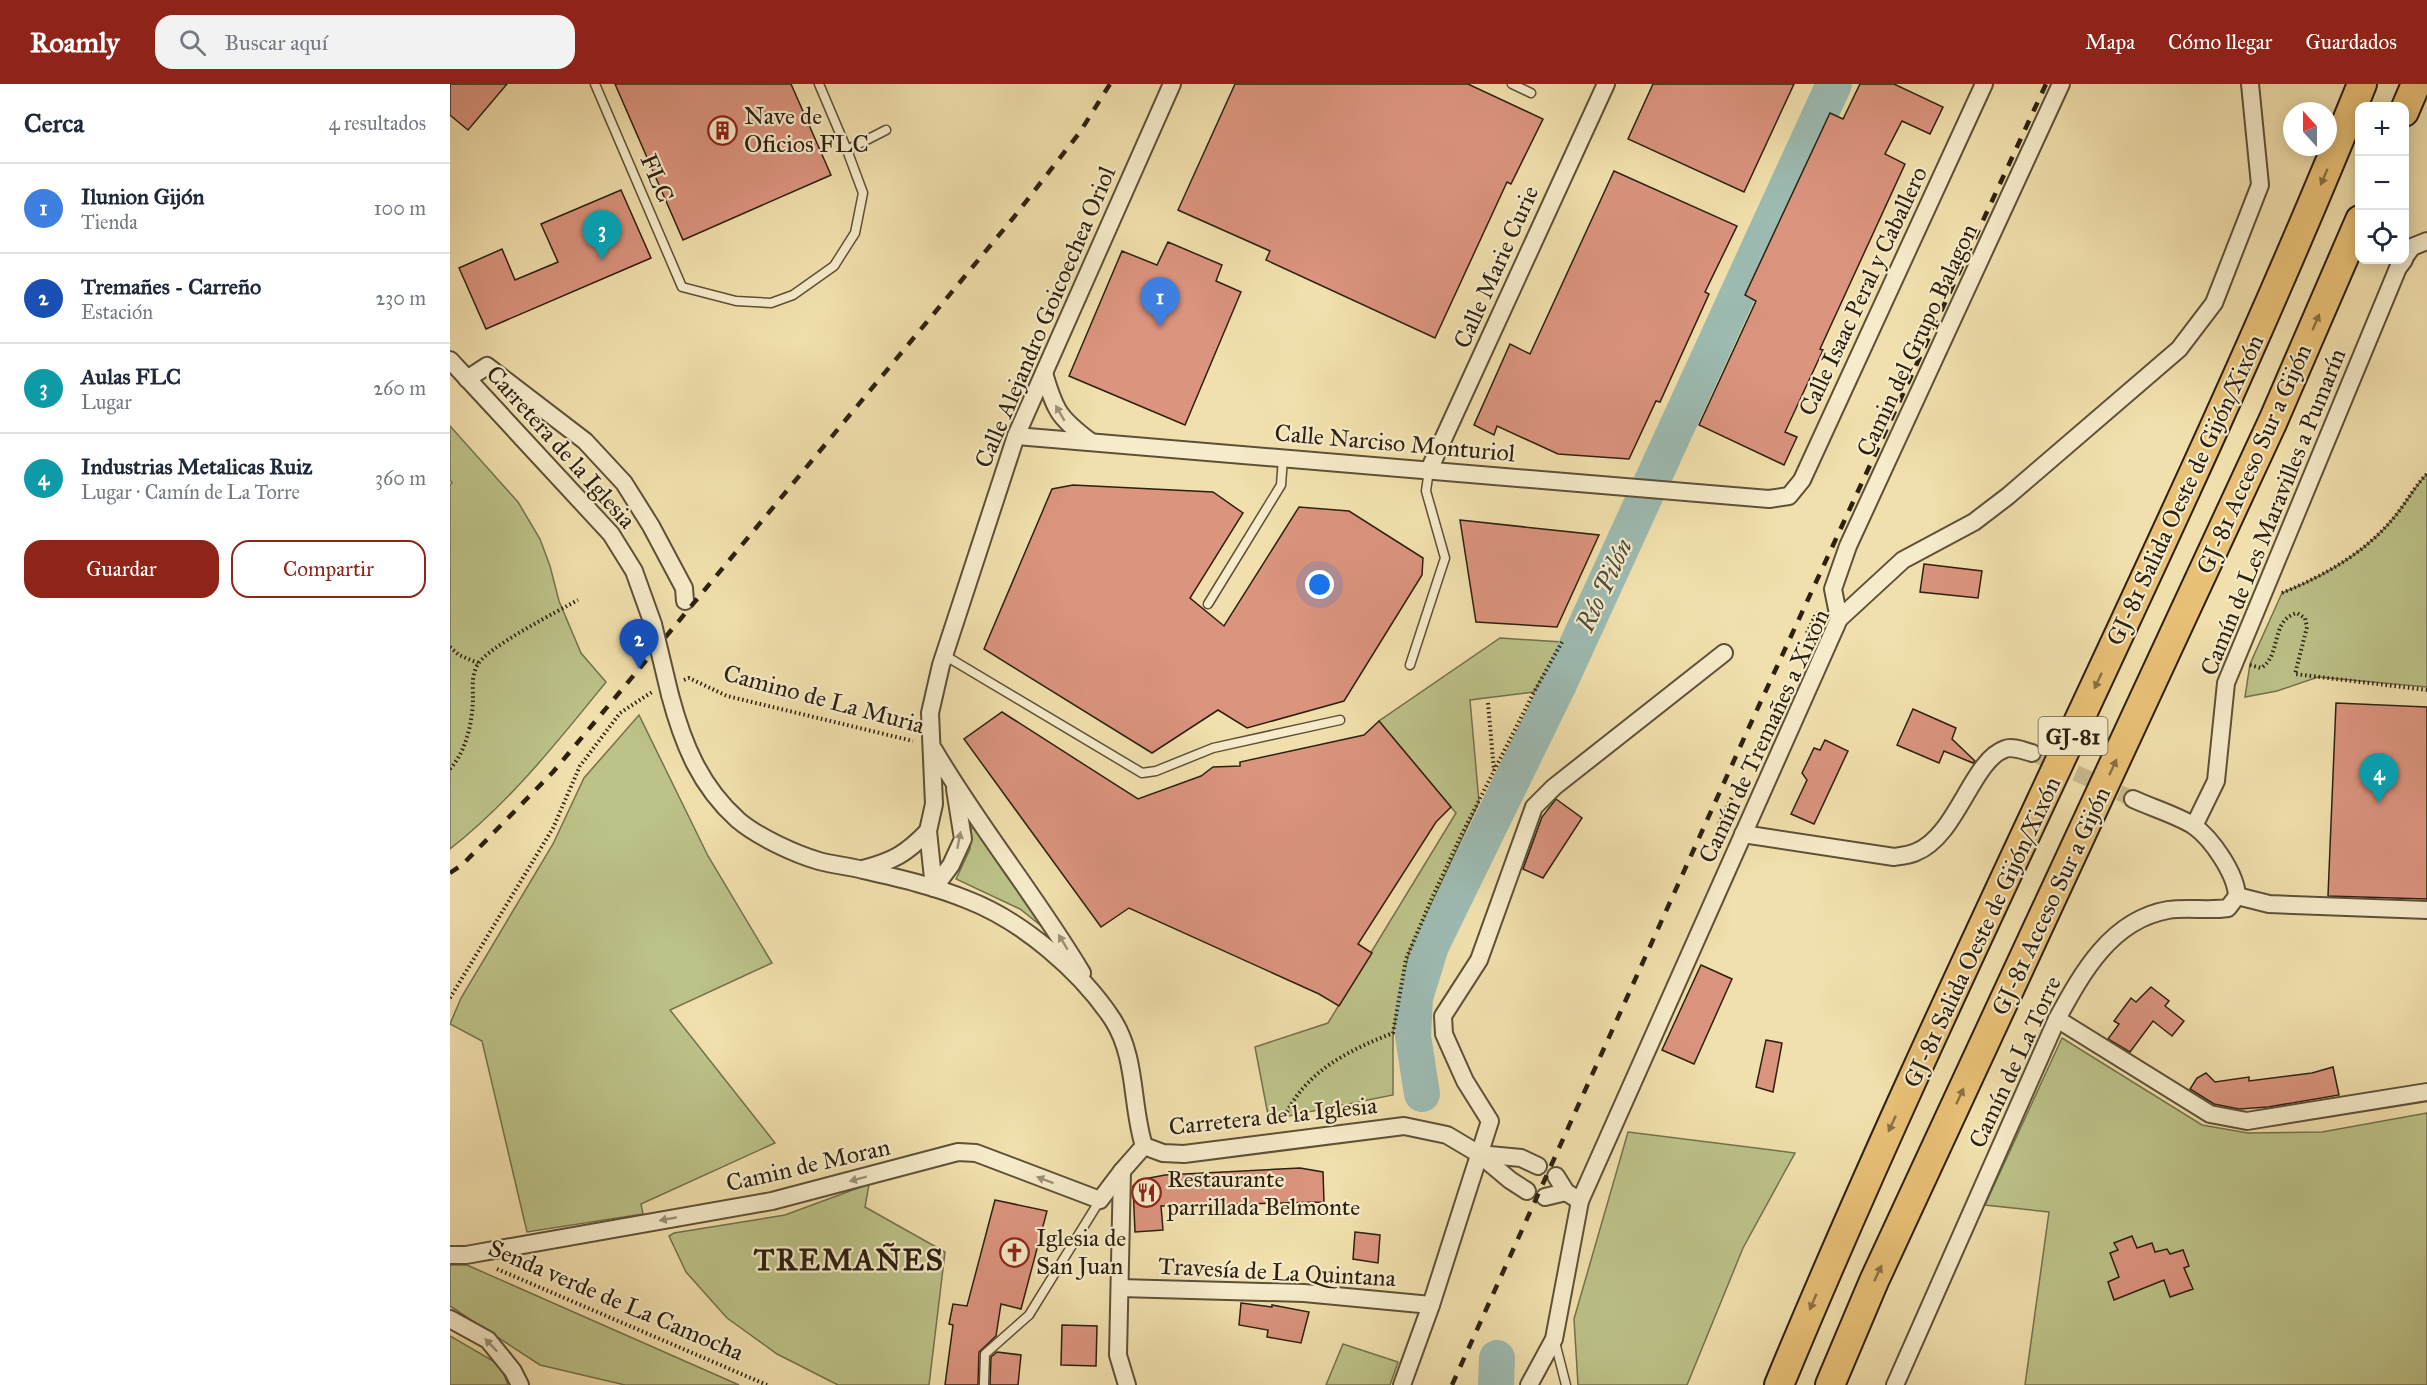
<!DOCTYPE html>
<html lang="es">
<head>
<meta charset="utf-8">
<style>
	:root { --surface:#fff; --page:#f2f2f3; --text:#1f2937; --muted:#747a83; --line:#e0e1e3; --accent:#8f2418 }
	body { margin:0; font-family:"IM FELL Great Primer",serif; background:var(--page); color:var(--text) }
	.controls { position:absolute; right:18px; top:18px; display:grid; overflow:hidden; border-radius:12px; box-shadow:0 3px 15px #0003 }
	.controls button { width:54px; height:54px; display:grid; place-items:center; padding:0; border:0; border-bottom:2px solid var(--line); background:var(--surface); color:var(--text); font:30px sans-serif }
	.compass { position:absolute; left:1833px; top:18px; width:54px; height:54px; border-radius:50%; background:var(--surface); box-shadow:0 3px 15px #0003; rotate:339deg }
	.you { position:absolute; left:870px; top:501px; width:21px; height:21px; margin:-15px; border:4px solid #fff; border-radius:50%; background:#1a73e8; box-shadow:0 0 0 9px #1a73e833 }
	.badge { display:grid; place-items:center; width:39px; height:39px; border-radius:50%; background:var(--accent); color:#fff; font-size:20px; font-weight:700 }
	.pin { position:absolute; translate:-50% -50px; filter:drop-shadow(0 2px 3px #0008) }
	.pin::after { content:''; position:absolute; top:32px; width:21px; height:18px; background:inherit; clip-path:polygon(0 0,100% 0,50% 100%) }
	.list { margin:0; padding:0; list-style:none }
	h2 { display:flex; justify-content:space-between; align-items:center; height:78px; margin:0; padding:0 24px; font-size:26px }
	h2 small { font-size:20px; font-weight:400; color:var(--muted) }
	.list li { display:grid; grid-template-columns:39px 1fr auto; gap:18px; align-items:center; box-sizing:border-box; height:90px; padding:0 24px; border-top:2px solid var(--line) }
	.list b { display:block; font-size:22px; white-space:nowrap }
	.list p { margin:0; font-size:20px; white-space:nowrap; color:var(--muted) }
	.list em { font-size:20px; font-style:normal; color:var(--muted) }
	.actions { display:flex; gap:12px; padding:18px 24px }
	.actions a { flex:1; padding:14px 0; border:2px solid var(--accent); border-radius:18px; text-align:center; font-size:21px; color:var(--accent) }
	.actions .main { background:var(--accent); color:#fff }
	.icon { flex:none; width:33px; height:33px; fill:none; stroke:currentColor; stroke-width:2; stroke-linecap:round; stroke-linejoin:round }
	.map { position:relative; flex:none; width:1977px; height:1301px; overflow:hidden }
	header { display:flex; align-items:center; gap:36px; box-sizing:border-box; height:84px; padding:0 30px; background:var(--accent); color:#fff }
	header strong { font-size:28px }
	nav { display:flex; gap:33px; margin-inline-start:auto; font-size:21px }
	.search { width:420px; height:54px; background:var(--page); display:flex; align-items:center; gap:15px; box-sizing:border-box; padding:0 21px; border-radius:18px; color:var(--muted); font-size:22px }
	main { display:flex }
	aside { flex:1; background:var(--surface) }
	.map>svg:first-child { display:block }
</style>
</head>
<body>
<header>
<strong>Roamly</strong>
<div class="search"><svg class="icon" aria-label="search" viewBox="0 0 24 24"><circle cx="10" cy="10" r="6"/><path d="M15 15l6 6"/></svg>Buscar aquí</div>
<nav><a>Mapa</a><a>Cómo llegar</a><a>Guardados</a></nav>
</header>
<main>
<aside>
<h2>Cerca<small>4 resultados</small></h2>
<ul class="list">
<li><span class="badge" style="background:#3f7fe0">1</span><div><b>Ilunion Gijón</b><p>Tienda</p></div><em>100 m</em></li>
<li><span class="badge" style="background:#1a4fb4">2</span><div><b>Tremañes - Carreño</b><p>Estación</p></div><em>230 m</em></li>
<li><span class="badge" style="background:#0f9aa8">3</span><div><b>Aulas FLC</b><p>Lugar</p></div><em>260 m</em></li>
<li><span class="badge" style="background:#0f9aa8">4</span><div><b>Industrias Metalicas Ruiz</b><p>Lugar · Camín de La Torre</p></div><em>360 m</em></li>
</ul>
<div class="actions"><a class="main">Guardar</a><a>Compartir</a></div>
</aside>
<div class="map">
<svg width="1977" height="1301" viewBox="0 0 1977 1301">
	<rect width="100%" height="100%" fill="#f1e0ad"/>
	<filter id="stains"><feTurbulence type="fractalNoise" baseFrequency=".00333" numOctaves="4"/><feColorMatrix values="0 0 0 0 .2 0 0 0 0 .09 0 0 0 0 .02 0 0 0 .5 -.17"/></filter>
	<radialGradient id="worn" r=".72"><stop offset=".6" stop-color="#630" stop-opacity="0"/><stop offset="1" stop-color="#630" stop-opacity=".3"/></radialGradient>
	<!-- green -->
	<g fill="#bcc288" stroke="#74714c" stroke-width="1.5">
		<path d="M0,342L68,418L90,455L100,482L109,517L131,569L156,598C109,656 60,718 0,765V401L2,399L0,396Z"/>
		<path d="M1977,390V603L1868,593L1827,607L1795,613L1800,580L1832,509C1875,492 1917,468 1946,431C1957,418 1965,402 1977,390Z"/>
		<polygon points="1050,554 1112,558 1084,608 1020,616 1029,718 959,868 943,949 943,1011 819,1036 805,963 878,939 1006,729 929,637"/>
		<polygon points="189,631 258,772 322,879 220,926 325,1059 191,1120 193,1130 77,1148 32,957 0,940 11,914 103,760 134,694"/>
		<polygon points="521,744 524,744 598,844 595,845 570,825 506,795 520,765"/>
		<polygon points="1612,954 1752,1041 1798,1049 1872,1048 1977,1029 1977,1301 1575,1301 1599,1128 1535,1121"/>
		<polygon points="1178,1048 1345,1069 1293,1164 1237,1301 1128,1301 1124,1235"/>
		<polygon points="419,1100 415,1123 495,1168 479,1301 388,1301 327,1270 277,1234 236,1188 219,1152 224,1149 335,1131"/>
		<polygon points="0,1181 17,1181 289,1301 175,1301 90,1281 0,1222"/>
		<polygon points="0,1252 50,1281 58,1301 0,1301"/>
		<polygon points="893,1260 948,1278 940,1301 876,1301"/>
	</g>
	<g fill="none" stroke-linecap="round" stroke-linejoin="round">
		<!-- river -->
		<g stroke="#9dbbb2" stroke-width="36">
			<polyline points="972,1010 963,952 965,914 981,862 1109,600 1384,0"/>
			<polyline points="1046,1301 1047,1274"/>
		</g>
	</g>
	<!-- building -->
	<g fill="#db947e" stroke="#2d2011" stroke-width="1.5">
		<polygon points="0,0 57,0 18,46 0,31"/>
		<polygon points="165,0 341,0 381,91 233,156"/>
		<polygon points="785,0 1018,0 1093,35 1061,100 1057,98 985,254 816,176 820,167 728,126"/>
		<polygon points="1203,0 1344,0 1294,108 1178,55"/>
		<polygon points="1410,0 1444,0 1493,23 1480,50 1452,37 1435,70 1455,80 1370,265 1373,266 1335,348 1347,353 1334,381 1249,341 1306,217 1295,211 1380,29 1393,35"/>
		<polygon points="1164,87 1287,142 1255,208 1259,210 1210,318 1206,317 1179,375 1108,370 1047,342 1044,351 1024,341 1060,260 1080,270"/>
		<polygon points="171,106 201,174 36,245 9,184 52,165 65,196 108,178 91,140"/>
		<polygon points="718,158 772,181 766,197 791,208 735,341 619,292 672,167 707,181"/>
		<polygon points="623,401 763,408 793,429 740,514 774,542 849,423 899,427 973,474 972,491 894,617 797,644 768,626 702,669 534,565 602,405"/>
		<polygon points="1010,436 1149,451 1107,543 1026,538"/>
		<polygon points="1474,480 1532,487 1528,514 1470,508"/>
		<polygon points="1886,619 1977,623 1977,815 1878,812"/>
		<polygon points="1463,625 1506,644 1502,655 1525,677 1523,679 1494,667 1489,679 1447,661"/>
		<polygon points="552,628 688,715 751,692 763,683 790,682 790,678 914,651 929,637 1001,723 986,738 908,860 922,869 889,922 869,910 679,824 651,843 514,655"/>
		<polygon points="1375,656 1398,667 1364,740 1341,730 1357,696 1352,689 1364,664 1370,666"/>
		<polygon points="1106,715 1132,734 1093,794 1073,785 1092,733"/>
		<polygon points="1251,881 1282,895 1244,980 1212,966"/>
		<polygon points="1701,903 1719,917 1715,922 1734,937 1722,952 1703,937 1680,968 1658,955 1669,940 1664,937 1681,914 1686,918"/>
		<polygon points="1316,956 1332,959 1323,1008 1306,1003"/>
		<polygon points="1883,983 1889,1011 1818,1023 1789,1025 1764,1020 1740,1005 1747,994 1756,989 1765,998 1799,993 1799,997 1862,989"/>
		<polygon points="850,1084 873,1088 874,1118 711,1122 713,1146 685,1148 683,1102 689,1096 715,1091"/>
		<polygon points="545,1116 597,1127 571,1225 551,1220 546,1252 529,1268 528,1301 495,1301 503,1241 499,1240 503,1220 517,1222"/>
		<polygon points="905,1148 930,1151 928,1179 903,1175"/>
		<polygon points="1682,1152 1687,1164 1702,1159 1705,1168 1717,1165 1720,1170 1733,1166 1739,1182 1734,1184 1743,1205 1720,1213 1714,1196 1664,1216 1658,1198 1669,1193 1660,1169 1668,1166 1664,1159"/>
		<polygon points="791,1219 822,1223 822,1221 859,1228 851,1259 817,1253 818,1246 789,1241"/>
		<polygon points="612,1241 647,1242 646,1282 611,1281"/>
		<polygon points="547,1268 571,1271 568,1301 540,1301 541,1273"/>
	</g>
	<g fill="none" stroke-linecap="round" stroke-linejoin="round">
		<!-- street-tunnel -->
		<polyline stroke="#caba8e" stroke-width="16" stroke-dasharray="16 8" stroke-linecap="butt" points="1582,669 1683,715"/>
		<defs>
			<g id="lane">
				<polyline points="145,0 232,203 286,217 321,219 343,211 384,182 405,149 413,109 397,66 436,46"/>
				<polyline points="369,0 397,66"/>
				<polyline points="1062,0 1081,9"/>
				<polyline points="758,520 831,401 833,374"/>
				<polyline points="494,571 692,689 706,687 763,664 890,636"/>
				<polyline points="960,581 995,474 976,407 979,386"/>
				<polyline points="1105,1258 1116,1301"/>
				<polyline points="534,1300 535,1270 579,1231 650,1116"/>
			</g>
			<g id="street">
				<polyline points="1954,174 1962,163 1977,157"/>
				<polyline points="0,276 161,450 184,487 203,540"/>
				<path d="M594,289C605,327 609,334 641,358"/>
				<polyline points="17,295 37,282 135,357 174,399 201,442 234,504 235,517"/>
				<polyline points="566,352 1319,415 1339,412 1352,396 1534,0"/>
				<polyline points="979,386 1156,0"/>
				<polyline points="1389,535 1383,505 1398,462 1611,0"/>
				<path d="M220,611C233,660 250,702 288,736C308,753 345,770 369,777C383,781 399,782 413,786C448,794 484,802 518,816C572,837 631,887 663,936C687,974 681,1021 694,1062L713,1069L734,1070L954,1042L997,1051L1029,1070L1060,1096L1077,1107"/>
				<path d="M484,666C529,743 586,812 632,889"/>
				<polyline points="1744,742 1766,697 1776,599 1948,184 1954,176"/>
				<path d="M1293,750L1444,773C1451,772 1460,771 1466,768C1507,752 1522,676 1555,665C1563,662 1574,667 1582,669"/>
				<path d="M413,785C443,777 456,770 478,747"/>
				<polyline points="484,804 478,747 484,720 480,629 491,581 566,352 722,0"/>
				<polyline points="484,804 501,781 513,755 505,705"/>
				<polyline points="1787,812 1819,820 1977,826"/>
				<polyline points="1607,935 1760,1030 1797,1037 1977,1008"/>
				<polyline points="1029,1070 1071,1074 1088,1082"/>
				<polyline points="672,1087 668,1271 677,1301"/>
				<polyline points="1106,1092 1116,1108 1130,1117"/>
				<polyline points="1095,1113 1116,1108"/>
				<polyline points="0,1171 16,1171 322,1117 508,1068 526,1069 650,1116 672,1087 694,1062"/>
				<polyline points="670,1204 854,1209 981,1221"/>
				<polyline points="0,1235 38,1256 63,1287 70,1301"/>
				<polyline points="952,1301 981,1221 1040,1037 1015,997 994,950 993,932 1029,876 1084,723 1104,703 1274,569"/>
				<polyline points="1079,1301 1104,1255 1130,1117 1389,535 1453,476 1524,438 1558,412 1729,265 1764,219 1810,101 1800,0"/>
				<path d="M1445,1301L1607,935C1632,889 1661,836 1718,826C1737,823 1758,827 1778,824L1787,812C1786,790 1762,755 1744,742C1729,732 1700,723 1683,715"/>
			</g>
			<g id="highway">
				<polyline points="1954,28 1966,0"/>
				<path d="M1329,1301C1511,862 1734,441 1912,0"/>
				<polyline points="1380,1301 1424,1197 1823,337 1910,136"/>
			</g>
		</defs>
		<!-- lane casing -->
		<use href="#lane" stroke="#5e5038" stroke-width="11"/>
		<!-- street casing -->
		<use href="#street" stroke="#5e5038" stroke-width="20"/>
		<!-- highway casing -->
		<use href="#highway" stroke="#2d2011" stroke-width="32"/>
		<!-- path -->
		<g stroke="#2d2011" stroke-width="4" stroke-dasharray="1.5 3" stroke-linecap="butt">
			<path d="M1832,509C1875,491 1917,468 1946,431C1957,417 1965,402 1977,390"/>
			<polyline points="1357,549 1366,530 1369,528"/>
			<polyline points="0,563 9,571 28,579"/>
			<path d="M1800,581L1811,584C1832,571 1820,536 1847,529L1855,534L1857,543L1845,590L1977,606"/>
			<polyline points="234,596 239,594 277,612 463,657"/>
			<polyline points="1038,619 1044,687"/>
			<path d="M0,685C16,667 22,640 23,616C23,605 21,591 28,580C38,563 108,527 128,516"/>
			<polyline points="1277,743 1269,740 1282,713"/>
			<polyline points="0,914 103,744 130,682 170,629 202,608"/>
			<path d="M833,1036C854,988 897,967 943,949L956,875L982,814L1012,750L1084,608L1112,558"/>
			<polyline points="47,1185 317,1301"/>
		</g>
		<!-- lane -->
		<use href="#lane" stroke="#f6ebca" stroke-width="8"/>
		<!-- street -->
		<use href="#street" stroke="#f6ebca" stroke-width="16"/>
		<!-- highway -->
		<use href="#highway" stroke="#e8c076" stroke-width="28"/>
		<!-- rail -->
		<g stroke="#2d2011" stroke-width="4.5" stroke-dasharray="10 10" stroke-linecap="butt">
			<polyline points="0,789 13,780 103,688 189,585 564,133 630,48 660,0"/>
			<polyline points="1002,1301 1300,641 1596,0"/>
		</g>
		<defs>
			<polyline id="street-bridge" points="203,540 220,611"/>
		</defs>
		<!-- street-bridge casing -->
		<use href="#street-bridge" stroke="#5e5038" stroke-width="20" stroke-linecap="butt"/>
		<!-- street-bridge -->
		<use href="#street-bridge" stroke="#f6ebca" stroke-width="16"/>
	</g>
	<!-- one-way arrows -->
	<defs><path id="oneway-solid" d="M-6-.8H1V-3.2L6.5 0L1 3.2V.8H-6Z" transform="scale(1.5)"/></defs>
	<g fill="#8a7044">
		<use href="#oneway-solid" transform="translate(1874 93) rotate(113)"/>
		<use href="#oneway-solid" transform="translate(1866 238) rotate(-67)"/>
		<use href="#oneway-solid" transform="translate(1648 597) rotate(115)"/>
		<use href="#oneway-solid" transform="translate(1663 683) rotate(-65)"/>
		<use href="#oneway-solid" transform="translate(1510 1012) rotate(-65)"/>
		<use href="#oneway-solid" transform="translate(1442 1040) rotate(115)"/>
		<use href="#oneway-solid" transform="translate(1428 1189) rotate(-65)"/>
		<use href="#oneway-solid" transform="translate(1363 1218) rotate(113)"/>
	</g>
	<g fill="#9c9077">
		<use href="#oneway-solid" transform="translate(610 329) rotate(-120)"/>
		<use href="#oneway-solid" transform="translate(509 756) rotate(-79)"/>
		<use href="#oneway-solid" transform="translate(613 858) rotate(-121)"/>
		<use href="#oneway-solid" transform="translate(408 1095) rotate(165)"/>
		<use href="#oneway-solid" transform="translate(595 1096) rotate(-159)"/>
		<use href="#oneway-solid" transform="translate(218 1135) rotate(170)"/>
		<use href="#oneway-solid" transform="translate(41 1261) rotate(-134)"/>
	</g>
	<!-- icons -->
	<defs>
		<symbol id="building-ring" viewBox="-11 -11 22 22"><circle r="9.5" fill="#f6ebca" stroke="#8f2418" stroke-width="1.5"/><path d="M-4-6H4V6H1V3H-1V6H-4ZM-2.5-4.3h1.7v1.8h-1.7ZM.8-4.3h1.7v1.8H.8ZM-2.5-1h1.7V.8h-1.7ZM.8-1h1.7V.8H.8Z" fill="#8f2418"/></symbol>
		<symbol id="restaurant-ring" viewBox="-11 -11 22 22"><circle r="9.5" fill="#f6ebca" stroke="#8f2418" stroke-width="1.5"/><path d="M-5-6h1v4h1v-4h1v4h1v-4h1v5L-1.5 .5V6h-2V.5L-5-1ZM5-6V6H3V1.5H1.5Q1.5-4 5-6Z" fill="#8f2418"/></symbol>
		<symbol id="church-ring" viewBox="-11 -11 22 22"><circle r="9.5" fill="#f6ebca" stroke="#8f2418" stroke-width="1.5"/><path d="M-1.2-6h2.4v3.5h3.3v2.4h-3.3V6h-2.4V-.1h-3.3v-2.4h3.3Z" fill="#8f2418"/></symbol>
	</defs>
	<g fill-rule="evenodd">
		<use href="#building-ring" x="256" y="30" width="33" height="33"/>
		<use href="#restaurant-ring" x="680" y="1092" width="33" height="33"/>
		<use href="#church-ring" x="548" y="1152" width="33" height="33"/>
	</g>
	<g text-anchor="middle" stroke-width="4.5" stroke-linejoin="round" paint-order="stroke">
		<!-- shield labels -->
		<rect fill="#f6ebca" stroke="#695d48" stroke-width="1.5" x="1588.5" y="633" width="69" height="38" rx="4.5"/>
		<g font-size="22" font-weight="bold" fill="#2d2011">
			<text x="1623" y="660">GJ-81</text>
		</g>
		<!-- poi labels -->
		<g font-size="24" fill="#2d2011" stroke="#f6ebca" text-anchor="start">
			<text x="294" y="40">Nave de<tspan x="294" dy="28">Oficios FLC</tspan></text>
			<text x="717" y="1103">Restaurante<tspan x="717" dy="28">parrillada Belmonte</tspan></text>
			<text x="586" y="1162">Iglesia de<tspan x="586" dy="28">San Juan</tspan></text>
		</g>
		<!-- street labels -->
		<g font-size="24" fill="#2d2011" stroke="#f6ebca">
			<text transform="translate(207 94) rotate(67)" y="8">FLC</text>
			<text transform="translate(1046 183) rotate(-66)" y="8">Calle Marie Curie</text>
			<text transform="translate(1413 207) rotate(-65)" y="8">Calle Isaac Peral y Caballero</text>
			<text transform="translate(595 233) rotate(-67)" y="8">Calle Alejandro Goicoechea Oriol</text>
			<text transform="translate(1467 256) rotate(-65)" y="8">Camin del Grupo Balagon</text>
			<text transform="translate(945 359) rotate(5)" y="8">Calle Narciso Monturiol</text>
			<text transform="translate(111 363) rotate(48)" y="8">Carretera de la Iglesia</text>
			<text transform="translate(1804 375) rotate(-66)" y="8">GJ-81 Acceso Sur a Gijón</text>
			<text transform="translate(1735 406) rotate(-65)" y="8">GJ-81 Salida Oeste de Gijón/Xixón</text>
			<text transform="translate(1823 428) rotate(-68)" y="8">Camín de Les Maravilles a Pumarín</text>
			<text transform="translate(374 615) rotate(15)" y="8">Camino de La Muria</text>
			<text transform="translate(1314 652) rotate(-65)" y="8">Camín de Tremañes a Xixon</text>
			<text transform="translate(1601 817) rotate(-65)" y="8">GJ-81 Acceso Sur a Gijón</text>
			<text transform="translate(1532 848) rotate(-65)" y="8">GJ-81 Salida Oeste de Gijón/Xixón</text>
			<text transform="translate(1565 978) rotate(-65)" y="8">Camín de La Torre</text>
			<text transform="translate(823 1032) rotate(-6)" y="8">Carretera de la Iglesia</text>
			<text transform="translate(358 1081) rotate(-13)" y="8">Camin de Moran</text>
			<text transform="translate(827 1188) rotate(3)" y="8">Travesía de La Quintana</text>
			<text transform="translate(166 1216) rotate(23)" y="8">Senda verde de La Camocha</text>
		</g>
		<!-- water labels -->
		<g font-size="26" font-style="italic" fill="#4f4e41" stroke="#f6ebca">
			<text transform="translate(1154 501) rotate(-65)" y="9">Río Pilón</text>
		</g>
		<!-- district labels -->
		<g font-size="30" font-weight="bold" letter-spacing="1.5" fill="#2d2011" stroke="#f6ebca">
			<text x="399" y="1186">TREMAÑES</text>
		</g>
	</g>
	<rect width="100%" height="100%" filter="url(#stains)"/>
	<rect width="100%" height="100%" fill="url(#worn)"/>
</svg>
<div class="controls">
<button>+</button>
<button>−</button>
<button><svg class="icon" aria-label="locate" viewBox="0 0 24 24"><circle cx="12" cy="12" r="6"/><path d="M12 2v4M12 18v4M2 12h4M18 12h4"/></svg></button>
</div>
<svg class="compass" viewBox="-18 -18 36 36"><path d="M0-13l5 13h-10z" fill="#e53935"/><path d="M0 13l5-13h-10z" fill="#747a83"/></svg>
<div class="you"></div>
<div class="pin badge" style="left:710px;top:243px;background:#3f7fe0">1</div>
<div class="pin badge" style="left:189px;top:585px;background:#1a4fb4">2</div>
<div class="pin badge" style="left:152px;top:176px;background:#0f9aa8">3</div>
<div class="pin badge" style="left:1929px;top:719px;background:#0f9aa8">4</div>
</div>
</main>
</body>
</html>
